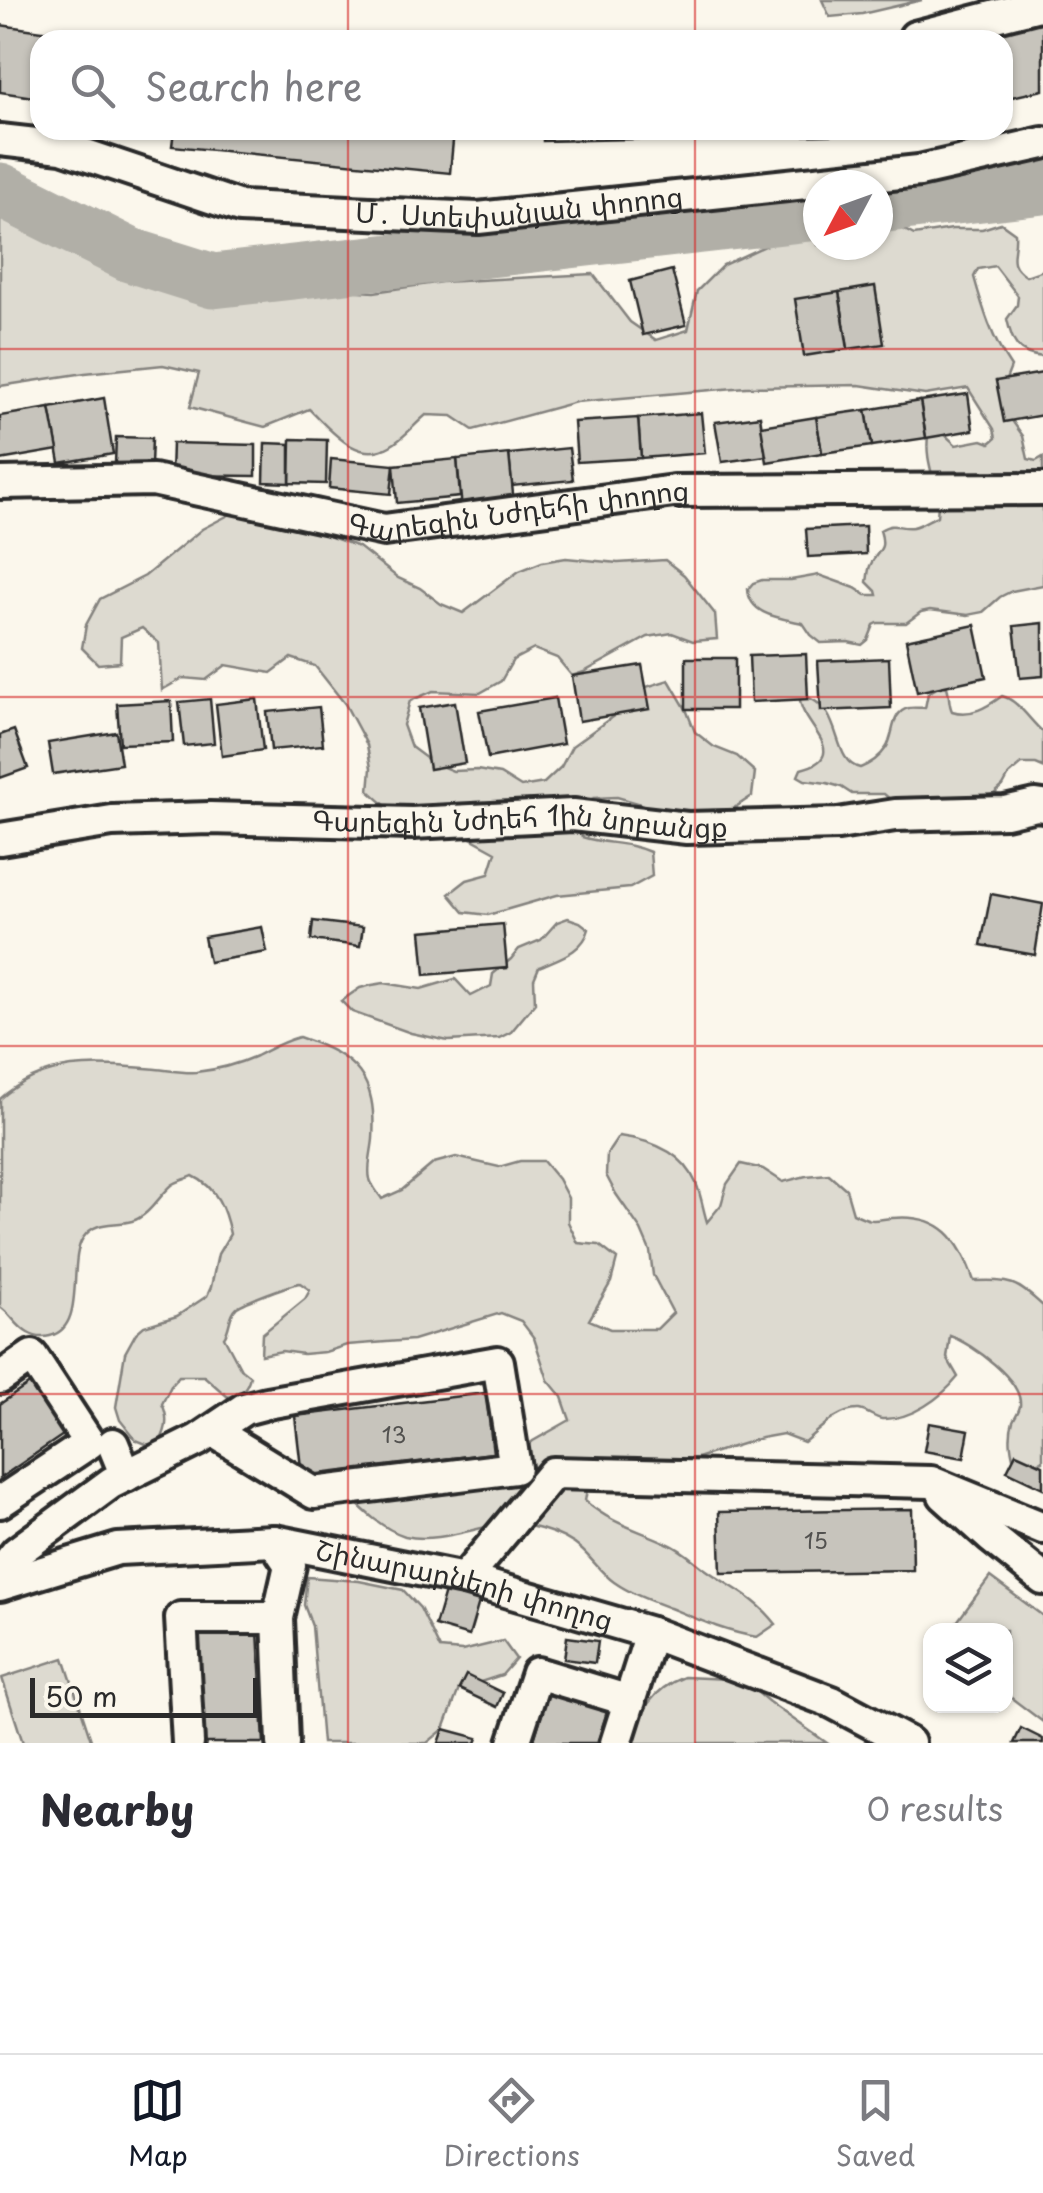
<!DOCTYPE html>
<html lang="en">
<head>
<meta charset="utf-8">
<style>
	:root { --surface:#fff; --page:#f2f2f3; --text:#2b2b33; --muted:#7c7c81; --line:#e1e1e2; --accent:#111827 }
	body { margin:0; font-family:"Playpen Sans","Noto Sans Armenian",sans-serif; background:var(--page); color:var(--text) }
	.controls { position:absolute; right:30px; bottom:30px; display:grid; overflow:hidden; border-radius:20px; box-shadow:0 2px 8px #0004 }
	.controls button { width:90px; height:90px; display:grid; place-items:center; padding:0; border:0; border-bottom:2px solid var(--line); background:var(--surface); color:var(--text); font:50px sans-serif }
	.compass { position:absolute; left:803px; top:170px; width:90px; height:90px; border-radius:50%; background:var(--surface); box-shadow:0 2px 8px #0004; rotate:229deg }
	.scale { position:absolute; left:30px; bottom:25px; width:228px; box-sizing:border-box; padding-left:10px; border:5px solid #2b2b2b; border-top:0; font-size:28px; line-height:35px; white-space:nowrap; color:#2b2b2b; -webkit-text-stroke:8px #fbf7ec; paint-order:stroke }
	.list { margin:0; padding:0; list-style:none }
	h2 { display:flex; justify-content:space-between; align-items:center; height:130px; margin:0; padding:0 40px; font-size:42px }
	h2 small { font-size:32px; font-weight:400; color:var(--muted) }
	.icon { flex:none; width:55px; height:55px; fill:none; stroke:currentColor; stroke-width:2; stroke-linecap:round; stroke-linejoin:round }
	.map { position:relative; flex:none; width:1043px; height:1743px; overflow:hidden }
	.search { position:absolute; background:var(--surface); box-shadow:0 2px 8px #0004; left:30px; right:30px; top:30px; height:110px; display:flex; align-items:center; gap:25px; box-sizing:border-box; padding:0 35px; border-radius:30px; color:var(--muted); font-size:38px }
	.sheet { height:310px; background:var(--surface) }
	nav { display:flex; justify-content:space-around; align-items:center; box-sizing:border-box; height:140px; border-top:2px solid var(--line); background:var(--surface); font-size:28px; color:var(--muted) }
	nav a { display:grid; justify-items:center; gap:5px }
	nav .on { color:var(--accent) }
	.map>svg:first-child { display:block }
</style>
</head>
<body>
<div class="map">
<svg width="1043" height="1743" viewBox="0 0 1043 1743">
	<rect width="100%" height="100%" fill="#fbf7ec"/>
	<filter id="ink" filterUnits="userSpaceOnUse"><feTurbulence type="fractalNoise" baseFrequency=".01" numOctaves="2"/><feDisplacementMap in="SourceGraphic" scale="20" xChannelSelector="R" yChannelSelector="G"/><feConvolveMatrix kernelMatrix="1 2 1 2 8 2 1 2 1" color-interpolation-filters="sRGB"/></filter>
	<g filter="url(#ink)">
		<!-- green -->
		<g fill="#dddad0" stroke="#84827e" stroke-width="2.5">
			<polygon points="822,0 922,0 862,14 830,17"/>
			<path d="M0,215L69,237L157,259L214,281L374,292L442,282L593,274L630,322L656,340L688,330L697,291L723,265L776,241L817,234L818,245H878V226L890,222L914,235L952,229H982L1001,223L1015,233C1017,253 1005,262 1026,276L1043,270V357C1017,355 1012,342 1007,319L1017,305L1018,296L995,266L978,269L974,277C983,309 992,339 1011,367L1002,390L1008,415L1023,436L1028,459L1036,461L1043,457V585L1012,591L1000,597L983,612L968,615L930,610L921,612L906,623H878L874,625L868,640L862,645L848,642L821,643L811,635L803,623C782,618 749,616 748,589L753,583L762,580H791L819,575L855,588L866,595H877L876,591L867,582C868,577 868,571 870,566C877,549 887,552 880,530C895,521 898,529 913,527C920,526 930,519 937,516C941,488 924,465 928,437L943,433L956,445L982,440L990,443L996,438L994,429L968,388L925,395L859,385L746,387L576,402L473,430L452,416L426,415C415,424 403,439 390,446C357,465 330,429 309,409L265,427L190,407L199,373L163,365L85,373L0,386Z"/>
			<path d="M246,506L359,547L398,578L420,588L441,604L463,613L519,571L542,562L566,558L618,563L665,560L684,575L715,614L717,639L693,641L672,633L648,637L584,672L572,676L557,658L534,649L513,660L501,681L480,693L433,691L410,701L403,725L411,747L431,762L453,771L477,770L500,774L521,787L544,783L561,767L572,746L630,704L646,687L669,680L686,709L695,732L714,747L737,756L755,772L752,796L731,810L683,821L660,819L641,804L617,797L594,798L573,807V815L582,837C608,845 625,841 650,852L652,876L630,888L557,895L488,915L464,912L449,894L467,880L489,874L496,852L454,829L387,807L369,791L371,768L367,745L345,704L315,666L291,658L271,673L226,665L206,680L183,678L162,690L159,643L142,628L121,637L120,662L98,664L82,648L86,625L100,599L145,576L202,529Z"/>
			<path d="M942,685L947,687C950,695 948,703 952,711C971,717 987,707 1002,696C1018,700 1030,721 1043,732V767L1036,764H1022L1009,775L1003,786L994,794L954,805H897L884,794H852L841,787L827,783L805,780L798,776L801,769C854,756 800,724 800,699L804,696C845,708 830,761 860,768C870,764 880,757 886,748C895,735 890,712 909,708C910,707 923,708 925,708L928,693Z"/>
			<path d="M568,918L580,922L589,929C583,952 559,958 539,967L534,979L535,1003L511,1032L499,1038L448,1041L411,1033L352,1012L341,1001L360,988L372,985L384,983L421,989L455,979L471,996L491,986L493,974L511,959L519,949L541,940L557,922Z"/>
			<path d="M299,1037C357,1057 377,1077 373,1139C372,1151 367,1168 370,1179C371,1185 378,1193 382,1199L402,1190L434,1163L456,1157L499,1167L520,1161H543L558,1179L568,1198V1222L578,1243L599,1245L617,1259L611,1282L589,1320L610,1329H657L673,1313L653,1275L650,1251L641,1230L616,1194L606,1175L607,1154L619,1136C650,1140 683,1152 696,1183C701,1195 703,1209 707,1222L721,1205L727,1184L741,1164L763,1169L783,1182L806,1176L829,1174L846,1189L853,1213C874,1223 871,1220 892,1218C942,1213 960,1240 974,1281C1011,1280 1016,1281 1043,1306V1461L1016,1468C1011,1452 1008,1437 1013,1421C1015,1416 1019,1412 1020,1406C1023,1380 972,1344 950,1336L947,1358L958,1377C941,1398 911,1420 882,1419C874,1418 867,1411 859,1410C838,1409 819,1430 804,1442L783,1434L761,1438L697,1458L626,1459L605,1466L589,1479L585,1501C615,1526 635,1528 669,1544C685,1551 694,1562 708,1571C736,1591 754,1596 776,1624L757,1637C726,1632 699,1620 670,1608C651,1601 631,1594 614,1582C601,1573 593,1560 582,1550C571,1540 555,1533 541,1529C527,1525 511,1522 496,1525C468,1530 434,1543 405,1536C383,1529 365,1512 349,1496L498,1468L533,1441L570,1420L562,1397L548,1380L534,1338L521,1321L501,1313L413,1340L347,1345L325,1352L303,1354L282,1351L261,1355L262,1334L305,1299L310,1290L300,1283C291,1284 244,1302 237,1307C228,1315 231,1328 224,1337L241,1369L250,1376C247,1390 241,1393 228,1397L204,1376H179L172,1384L162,1404C170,1420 166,1433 156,1448L136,1440L120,1420L116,1407L125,1353L136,1333L144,1326L177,1316L207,1296L211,1287L218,1254L230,1234C225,1210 217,1187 193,1176C187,1179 177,1181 172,1185C159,1196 149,1216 132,1221C113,1226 95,1220 83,1238C67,1262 87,1327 50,1336C43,1338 35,1337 28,1333C16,1326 11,1314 0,1307V1099C46,1058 99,1064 156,1069C169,1070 183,1073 196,1072C215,1070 238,1064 256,1056C272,1048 281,1042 299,1037Z"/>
			<polygon points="307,1577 359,1581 403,1590 420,1608 440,1649 462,1651 503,1641 516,1659 502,1675 459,1689 444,1729 427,1743 322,1743 312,1626 304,1605"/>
			<polygon points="990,1577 1043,1616 1043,1722 1006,1694 1006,1630 951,1630"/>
			<polygon points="64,1658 92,1743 23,1743 2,1678"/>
			<path d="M684,1677L729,1679L751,1687L769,1702L827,1743H628C640,1713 652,1689 684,1677Z"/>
		</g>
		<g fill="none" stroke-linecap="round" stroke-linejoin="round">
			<!-- river -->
			<g stroke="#b1afa7" stroke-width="55">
				<polyline points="0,190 130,255 213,281 818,213"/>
				<polyline points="878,206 1043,187"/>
			</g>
		</g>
		<!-- building -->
		<g fill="#c7c4bc" stroke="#2b2b2b" stroke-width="2.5">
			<polygon points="1043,22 1043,90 1003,99 1003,40 961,40"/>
			<polygon points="0,25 92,38 92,40 40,40 40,98 0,92"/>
			<polygon points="174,130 454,130 450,173 172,146"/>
			<polygon points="543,130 870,130 870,134 543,141"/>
			<polygon points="672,270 686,325 643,335 630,281"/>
			<polygon points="875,286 884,344 848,349 839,292"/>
			<polygon points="839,292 848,349 804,356 795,299"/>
			<polygon points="1043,373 1043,415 1004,422 996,381"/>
			<polygon points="968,394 973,430 926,438 920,401"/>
			<polygon points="104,398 113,454 60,463 50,408"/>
			<polygon points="920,401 926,438 872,446 866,410"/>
			<polygon points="50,408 58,450 0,460 0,416"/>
			<polygon points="866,410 872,446 822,453 816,417"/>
			<polygon points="701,413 705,453 641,458 638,418"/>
			<polygon points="760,416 766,456 722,462 715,422"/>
			<polygon points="816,417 822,453 767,462 761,426"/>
			<polygon points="638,418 641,458 577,462 574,422"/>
			<polygon points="116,437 152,438 151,465 115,464"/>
			<polygon points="291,439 327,440 326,484 290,483"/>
			<polygon points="172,443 256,445 256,476 171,475"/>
			<polygon points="265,443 290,444 290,483 264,482"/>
			<polygon points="569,448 573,480 512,486 509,454"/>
			<polygon points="509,454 514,504 462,509 457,459"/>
			<polygon points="331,459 394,465 391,494 329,488"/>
			<polygon points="457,459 460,497 397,503 394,465"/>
			<polygon points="865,526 866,554 808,557 806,529"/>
			<polygon points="1043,623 1043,676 1020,678 1014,626"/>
			<polygon points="975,625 986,677 917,692 906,640"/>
			<polygon points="806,654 808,699 751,702 749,656"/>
			<rect x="686" y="658" width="49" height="51"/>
			<polygon points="889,658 891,708 821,711 818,661"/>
			<polygon points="642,665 650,709 579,721 572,676"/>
			<polygon points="555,698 563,744 488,758 479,711"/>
			<polygon points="210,699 214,743 184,746 179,702"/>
			<polygon points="257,699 263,750 222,756 216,704"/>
			<polygon points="171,701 173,742 120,744 117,704"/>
			<polygon points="455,702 465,763 429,769 419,708"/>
			<polygon points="319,707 323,745 271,750 267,712"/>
			<polygon points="14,730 28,768 0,778 0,735"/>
			<polygon points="116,732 121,764 53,774 48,743"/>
			<polygon points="991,894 1043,904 1035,955 981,945"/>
			<polygon points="313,921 363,927 360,946 311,940"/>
			<polygon points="503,924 507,968 425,975 421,931"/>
			<polygon points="262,927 267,952 209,962 204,937"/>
			<polygon points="31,1383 66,1433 0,1478 0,1404"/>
			<polygon points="486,1393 493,1453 302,1476 295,1416"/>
			<polygon points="929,1423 969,1430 964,1458 924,1451"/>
			<polygon points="1016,1453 1043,1465 1043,1488 1007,1471"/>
			<polygon points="912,1509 913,1570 721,1573 719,1512"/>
			<polygon points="447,1585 481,1595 469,1636 435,1626"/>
			<polygon points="258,1630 264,1743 203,1743 197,1633"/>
			<polygon points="567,1637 598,1641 595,1663 564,1659"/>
			<polygon points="466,1675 503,1693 497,1707 459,1689"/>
			<polygon points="549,1691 608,1709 597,1743 533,1743"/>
			<polygon points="1021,1728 1043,1739 1043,1743 1014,1743"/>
			<polygon points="444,1729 478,1738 476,1743 439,1743"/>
		</g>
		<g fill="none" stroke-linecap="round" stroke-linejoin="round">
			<defs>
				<g id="minor">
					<polyline points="915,37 1043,4"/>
					<path id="s1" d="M0,140L62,147L240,207L478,218L919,171L1043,143"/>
					<path id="s2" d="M0,483L153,480L384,530L674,491L1043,489"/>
					<path id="s3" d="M0,839L112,821L210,818L412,823L573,815L687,828L838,824L895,815L1005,812L1036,805L1043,806"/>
					<polyline points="0,1378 32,1356 89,1443 0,1502"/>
					<polyline points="113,1444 126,1476"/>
					<polyline points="944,1495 992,1538 1043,1579"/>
					<polyline points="274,1541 290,1565 278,1618 283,1743"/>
					<polyline points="0,1573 17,1552 111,1483 198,1440 244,1409 267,1403 498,1362 515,1468 314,1493 213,1431"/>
					<polyline points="464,1579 553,1473 931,1482 1043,1528"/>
					<path id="s4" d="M0,1585L118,1549L274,1541L464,1579L651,1633L832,1702L909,1743"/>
					<polyline points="188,1743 181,1618 278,1618"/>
					<polyline points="514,1743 537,1673 630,1701"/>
					<polyline points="616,1743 651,1633"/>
				</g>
			</defs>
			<!-- minor casing -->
			<use href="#minor" stroke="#2b2b2b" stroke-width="38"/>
			<!-- minor -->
			<use href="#minor" stroke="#fbf7ec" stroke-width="30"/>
		</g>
	</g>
	<!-- grid -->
	<path fill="none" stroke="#d62828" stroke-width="2.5" stroke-opacity="0.55" d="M348,0V40M695,0V40M348,130V1743M695,130V1743M0,349H1043M0,697H1043M0,1046H1043M0,1394H1043"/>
	<g text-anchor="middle" stroke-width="10" stroke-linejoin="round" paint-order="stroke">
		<!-- number labels -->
		<g font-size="22" fill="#52514f">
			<text x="394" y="1443">13</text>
			<text x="816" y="1549">15</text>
		</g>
		<!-- street labels -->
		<g font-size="28" fill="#2b2b2b" stroke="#fbf7ec">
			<text dy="10" stroke="none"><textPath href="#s1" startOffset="530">Մ․ Ստեփանյան փողոց</textPath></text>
			<text dy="10" stroke="none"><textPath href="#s2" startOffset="525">Գարեգին Նժդեհի փողոց</textPath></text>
			<text dy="10" stroke="none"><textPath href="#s3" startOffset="522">Գարեգին Նժդեհ 1ին նրբանցք</textPath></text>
			<text dy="10" stroke="none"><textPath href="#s4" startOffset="475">Շինարարների փողոց</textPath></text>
		</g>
	</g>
</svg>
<div class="controls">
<button><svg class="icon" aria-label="layers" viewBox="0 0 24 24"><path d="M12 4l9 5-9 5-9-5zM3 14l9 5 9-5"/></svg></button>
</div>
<svg class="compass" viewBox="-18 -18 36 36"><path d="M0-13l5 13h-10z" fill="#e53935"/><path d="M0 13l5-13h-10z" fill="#7c7c81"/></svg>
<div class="scale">50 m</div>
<div class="search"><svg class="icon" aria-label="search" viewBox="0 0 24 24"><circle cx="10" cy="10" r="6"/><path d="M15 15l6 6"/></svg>Search here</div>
</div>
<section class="sheet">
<h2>Nearby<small>0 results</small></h2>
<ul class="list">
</ul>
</section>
<nav>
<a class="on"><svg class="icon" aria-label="map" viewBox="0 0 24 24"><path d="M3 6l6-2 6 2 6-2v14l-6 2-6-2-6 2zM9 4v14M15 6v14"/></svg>Map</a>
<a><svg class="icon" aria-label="directions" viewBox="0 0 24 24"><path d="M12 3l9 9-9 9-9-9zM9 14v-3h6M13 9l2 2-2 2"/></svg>Directions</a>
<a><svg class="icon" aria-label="saved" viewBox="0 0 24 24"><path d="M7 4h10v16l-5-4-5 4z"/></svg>Saved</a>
</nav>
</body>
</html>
